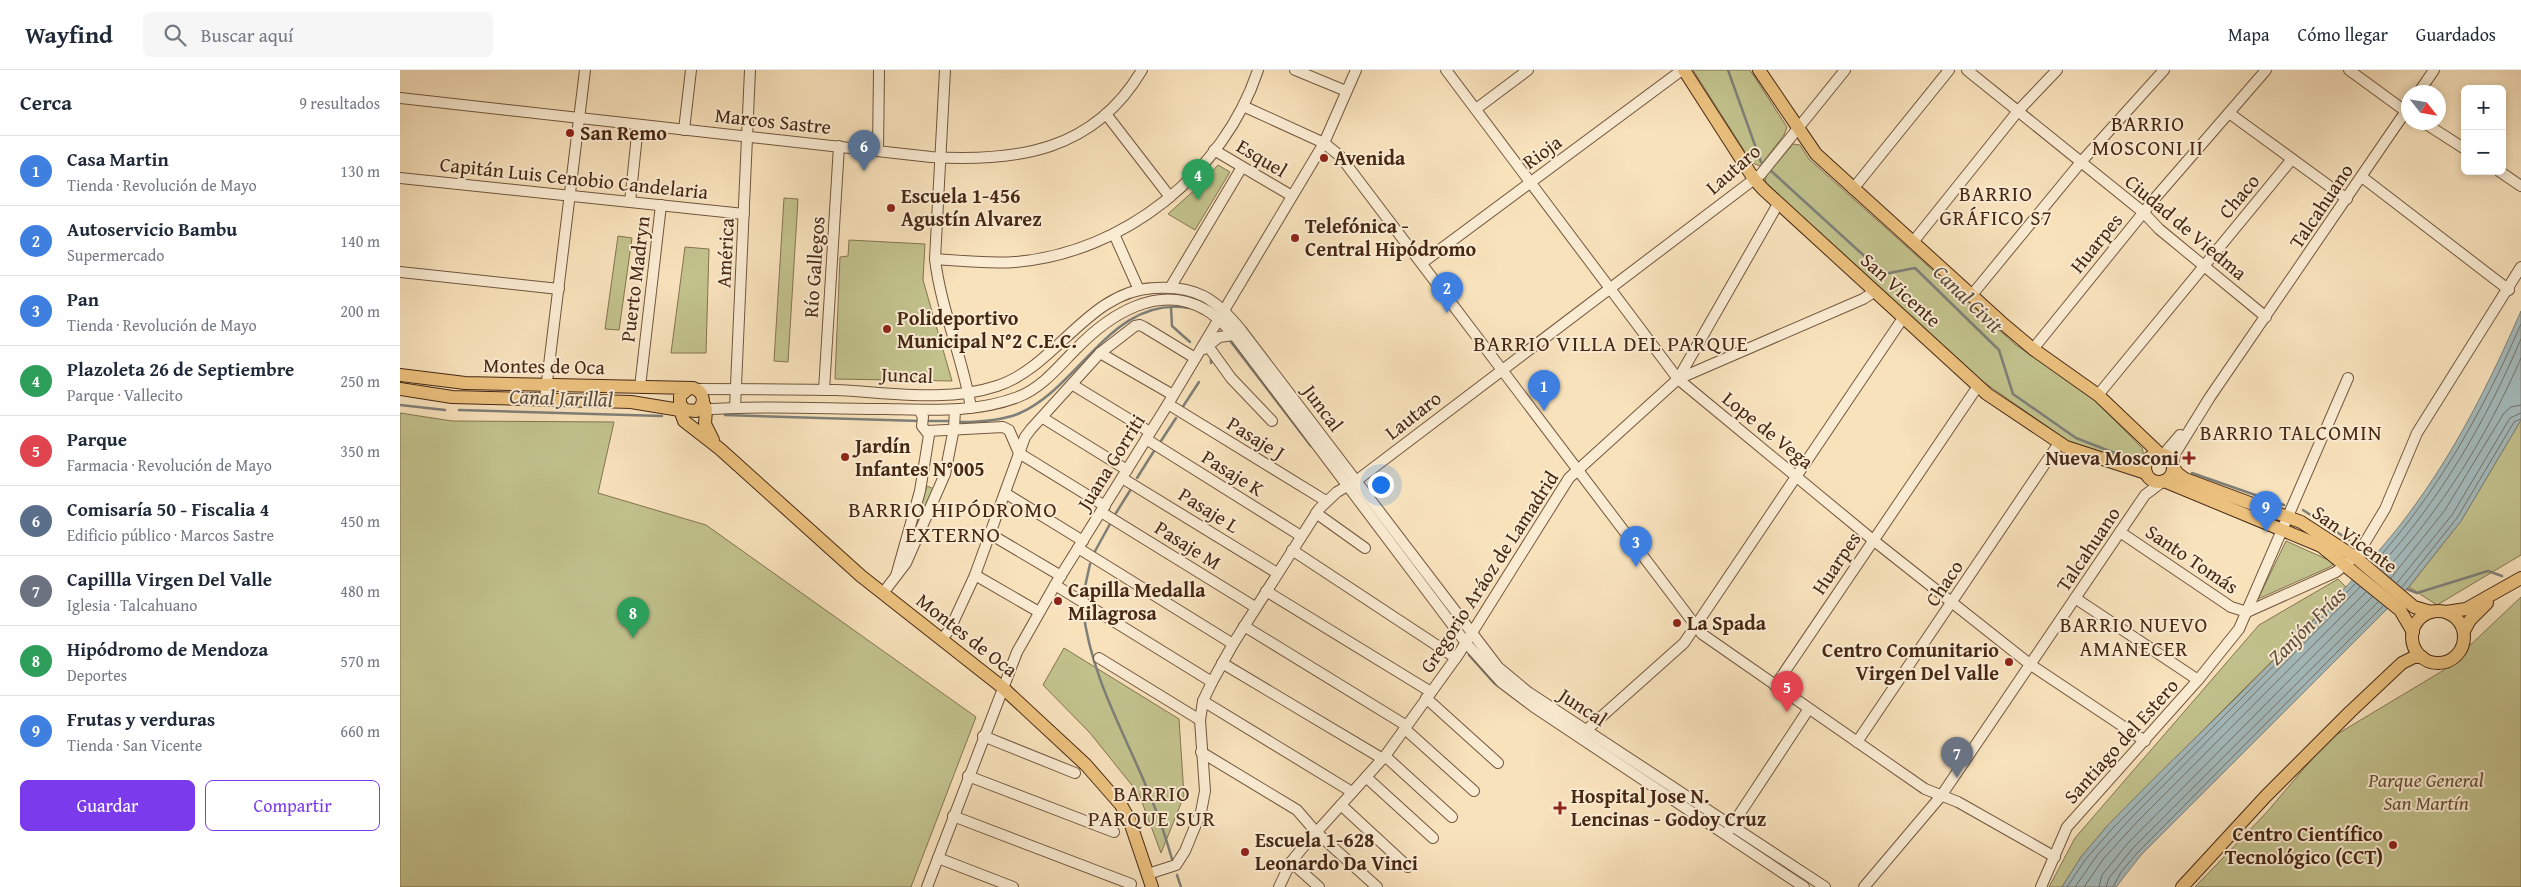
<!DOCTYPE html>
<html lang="es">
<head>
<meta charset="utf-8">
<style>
	:root { --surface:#fff; --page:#f6f6f7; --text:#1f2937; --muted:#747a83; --line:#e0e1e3; --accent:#7c3aed }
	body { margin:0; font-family:"Gentium Book Plus",serif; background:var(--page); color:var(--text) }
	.controls { position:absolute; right:15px; top:15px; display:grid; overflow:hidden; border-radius:8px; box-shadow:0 2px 8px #0003 }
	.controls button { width:45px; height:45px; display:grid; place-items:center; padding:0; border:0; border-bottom:1px solid var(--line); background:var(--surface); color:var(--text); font:25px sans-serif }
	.compass { position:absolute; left:2001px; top:15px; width:45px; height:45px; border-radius:50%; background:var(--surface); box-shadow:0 2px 8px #0003; rotate:121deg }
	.you { position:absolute; left:980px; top:414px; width:18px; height:18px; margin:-12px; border:4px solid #fff; border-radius:50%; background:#1a73e8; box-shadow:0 0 0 8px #1a73e833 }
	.badge { display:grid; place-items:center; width:32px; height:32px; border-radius:50%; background:var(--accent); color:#fff; font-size:16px; font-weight:700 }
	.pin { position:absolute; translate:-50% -41px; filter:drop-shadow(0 1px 2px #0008) }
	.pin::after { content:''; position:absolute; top:26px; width:18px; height:15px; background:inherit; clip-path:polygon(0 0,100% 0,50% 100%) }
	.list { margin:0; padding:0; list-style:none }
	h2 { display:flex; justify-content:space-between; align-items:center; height:65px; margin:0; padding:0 20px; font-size:21px }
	h2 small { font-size:16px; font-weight:400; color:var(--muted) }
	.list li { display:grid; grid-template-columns:32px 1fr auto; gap:15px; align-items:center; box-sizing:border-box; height:70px; padding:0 20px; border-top:1px solid var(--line) }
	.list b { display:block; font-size:19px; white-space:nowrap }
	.list p { margin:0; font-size:16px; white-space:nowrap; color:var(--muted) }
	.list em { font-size:16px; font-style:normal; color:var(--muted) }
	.actions { display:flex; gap:10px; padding:15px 20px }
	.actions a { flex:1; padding:11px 0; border:1px solid var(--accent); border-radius:8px; text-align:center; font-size:18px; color:var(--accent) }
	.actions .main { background:var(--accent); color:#fff }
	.icon { flex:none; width:28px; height:28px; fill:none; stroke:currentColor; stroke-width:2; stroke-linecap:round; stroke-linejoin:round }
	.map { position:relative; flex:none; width:2121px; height:817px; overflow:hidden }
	header { display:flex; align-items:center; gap:30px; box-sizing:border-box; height:70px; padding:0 25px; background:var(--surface); border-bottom:1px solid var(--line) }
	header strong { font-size:24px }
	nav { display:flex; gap:28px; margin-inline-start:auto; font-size:18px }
	.search { width:350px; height:45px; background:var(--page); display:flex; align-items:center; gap:12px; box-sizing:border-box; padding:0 18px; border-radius:8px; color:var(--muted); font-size:19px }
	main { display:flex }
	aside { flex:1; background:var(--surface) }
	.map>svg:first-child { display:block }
</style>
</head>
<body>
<header>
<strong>Wayfind</strong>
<div class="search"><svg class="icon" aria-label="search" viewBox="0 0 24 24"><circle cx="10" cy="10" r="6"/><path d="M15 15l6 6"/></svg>Buscar aquí</div>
<nav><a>Mapa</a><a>Cómo llegar</a><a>Guardados</a></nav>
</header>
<main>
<aside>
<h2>Cerca<small>9 resultados</small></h2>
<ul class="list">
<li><span class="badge" style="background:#3f7fe0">1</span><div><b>Casa Martin</b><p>Tienda · Revolución de Mayo</p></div><em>130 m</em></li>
<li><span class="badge" style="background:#3f7fe0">2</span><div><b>Autoservicio Bambu</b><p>Supermercado</p></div><em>140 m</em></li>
<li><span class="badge" style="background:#3f7fe0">3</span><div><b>Pan</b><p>Tienda · Revolución de Mayo</p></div><em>200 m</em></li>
<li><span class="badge" style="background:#2e9e5b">4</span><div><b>Plazoleta 26 de Septiembre</b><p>Parque · Vallecito</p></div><em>250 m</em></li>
<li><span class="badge" style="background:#e0444e">5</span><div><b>Parque</b><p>Farmacia · Revolución de Mayo</p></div><em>350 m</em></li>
<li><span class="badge" style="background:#5c6f8a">6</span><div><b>Comisaría 50 - Fiscalia 4</b><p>Edificio público · Marcos Sastre</p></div><em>450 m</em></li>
<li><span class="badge" style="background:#6b7280">7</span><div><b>Capillla Virgen Del Valle</b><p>Iglesia · Talcahuano</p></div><em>480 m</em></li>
<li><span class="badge" style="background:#2e9e5b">8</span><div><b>Hipódromo de Mendoza</b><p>Deportes</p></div><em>570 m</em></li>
<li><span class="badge" style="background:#3f7fe0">9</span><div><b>Frutas y verduras</b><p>Tienda · San Vicente</p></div><em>660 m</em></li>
</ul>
<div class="actions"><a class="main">Guardar</a><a>Compartir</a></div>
</aside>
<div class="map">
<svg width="2121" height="817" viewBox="0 0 2121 817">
	<rect width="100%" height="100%" fill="#f8e2bc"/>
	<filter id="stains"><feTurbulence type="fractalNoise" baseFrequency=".004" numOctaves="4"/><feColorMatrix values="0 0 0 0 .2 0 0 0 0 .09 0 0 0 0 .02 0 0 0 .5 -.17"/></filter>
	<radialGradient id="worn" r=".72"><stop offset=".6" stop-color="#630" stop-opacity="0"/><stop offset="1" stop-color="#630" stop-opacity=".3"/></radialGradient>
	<!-- green -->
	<g fill="#c2c28d" stroke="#847450">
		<polygon points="1293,0 1350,0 1387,57 1384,65 1360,96 1352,93"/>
		<polygon points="1393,74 1400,75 1409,89 1616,275 1691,326 1742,378 1744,385 1741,392 1735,393 1668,371 1582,311 1365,112 1366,106"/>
		<polygon points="818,95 830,102 795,160 768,144 799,116"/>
		<polygon points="384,128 398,129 388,292 374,291"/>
		<polygon points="218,166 232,168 219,260 205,259"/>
		<polygon points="449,170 525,174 523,210 552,311 435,309 440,187 448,186"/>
		<polygon points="285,177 309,179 306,283 271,283"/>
		<polygon points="0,343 52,351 214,352 198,423 306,455 576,647 511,817 0,817"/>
		<polygon points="2121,350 2121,485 2037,535 2009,517 2061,451"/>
		<polygon points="527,416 534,419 505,484"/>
		<polygon points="1886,471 1933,492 1932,496 1858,529"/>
		<polygon points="1938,509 1946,517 1708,755 1681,787 1662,817 1649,817 1675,768 1859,555"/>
		<polygon points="2121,527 2121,817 1795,817 1867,742 1929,669 2044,600"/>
		<polygon points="664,578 779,649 784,726 761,783 739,724 690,663 643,615"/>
	</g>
	<!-- water -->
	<path fill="#a3babc" stroke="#7e7f78" d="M2121,241V350L2061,451L2007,519L1741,785L1716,817H1662L1681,787L1708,755C1774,687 1843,623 1909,555C1943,520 1978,485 2007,446C2055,382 2089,314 2121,241Z"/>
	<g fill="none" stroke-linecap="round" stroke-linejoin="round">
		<!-- shore -->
		<g stroke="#747068" stroke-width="1">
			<path d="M1974,493C2038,422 2083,341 2121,254"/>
			<path d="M1979,497C2040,430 2085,353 2121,269"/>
			<path d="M1984,502C2042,439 2087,366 2121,288"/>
			<polyline points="1991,508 2045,440 2104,343 2111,337 2121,335"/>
			<polyline points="1997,513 2052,445 2110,348 2121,343"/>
			<polyline points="2002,517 2057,448 2114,352 2121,349"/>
			<polyline points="1667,817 1685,790 1712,759 1955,514"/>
			<polyline points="1675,817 1698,784 1732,747 1960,517"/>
			<polyline points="1684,817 1704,788 1737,752 1966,522"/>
			<polyline points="1699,817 1702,805 1728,773 1972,527"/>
			<polyline points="1706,817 1709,808 1733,778 1978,532"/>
			<polyline points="1713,817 1721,802 1738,782 1983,536"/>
		</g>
		<!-- stream -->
		<g stroke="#7e7f78" stroke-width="2.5">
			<polyline points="1328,0 1361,92"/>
			<polyline points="1369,99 1484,204 1515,198 1599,280 1613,324 1676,368 1738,392"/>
			<polyline points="771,237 772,256 790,272"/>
			<polyline points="831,272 911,376"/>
			<polyline points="811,287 811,293"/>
			<polyline points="0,335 45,340"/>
			<polyline points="782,338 799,312"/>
			<polyline points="59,340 262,346"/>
			<polyline points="325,345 520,351"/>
			<polyline points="527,351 553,351"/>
			<path d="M560,352C580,352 601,351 620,343C681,316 712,225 789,238"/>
			<polyline points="761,371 776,348"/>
			<polyline points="1792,403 1884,435"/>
			<polyline points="737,408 754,381"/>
			<polyline points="1903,440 1949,470"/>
			<polyline points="716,443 731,419"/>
			<polyline points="694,483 710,454"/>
			<polyline points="2007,519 2017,523 2088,501 2102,506"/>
			<polyline points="683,526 690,494"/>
			<path d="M683,539C691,611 730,672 755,738C762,755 767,772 772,789"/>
			<polyline points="1069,585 1094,613 1125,636"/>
			<polyline points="777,805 781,817"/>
		</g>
		<defs>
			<g id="minor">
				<path d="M545,0L535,189C541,240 563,288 571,338"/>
				<polyline points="895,0 946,21"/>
				<polyline points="1046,0 1278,309 1473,470 1631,595 1745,671"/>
				<polyline points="1567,0 1743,142 1759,159 1866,247"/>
				<polyline points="1949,0 2008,43"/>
				<polyline points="2019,22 2034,0"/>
				<path d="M0,28L531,87C618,92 694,81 742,0"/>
				<polyline points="843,36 924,73 940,86 1302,564 1525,719 1558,732 1655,787"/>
				<polyline points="1076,39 1128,0"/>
				<polyline points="1829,43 1947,129"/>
				<polyline points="706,44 770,127"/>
				<polyline points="2023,52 2065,79"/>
				<polyline points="284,60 291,0"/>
				<polyline points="814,80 892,126"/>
				<polyline points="478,81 479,0"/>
				<polyline points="2099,101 2121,116"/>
				<polyline points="1962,107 2109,220"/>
				<polyline points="0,108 344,144"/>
				<polyline points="1453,119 1549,0"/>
				<polyline points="230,132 238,55"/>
				<polyline points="714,164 739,220"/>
				<polyline points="1513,172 1618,41 1657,0"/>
				<path d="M535,189C562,191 589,194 615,192C724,183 824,103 858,0"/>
				<polyline points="1022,193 1282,0"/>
				<polyline points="0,202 159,219"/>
				<polyline points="770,218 842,97"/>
				<polyline points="1571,226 1681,92 1764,0"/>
				<polyline points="808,276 831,308 872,351"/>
				<polyline points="804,279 819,267 834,265"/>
				<polyline points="1633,279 1756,127 1866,0"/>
				<polyline points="700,283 773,325"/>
				<polyline points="1278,309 1463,229 1474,222"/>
				<polyline points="673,315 750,362"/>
				<polyline points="240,317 261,135"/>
				<path d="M295,319C342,319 388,319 435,320C487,322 546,333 597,316C656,297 688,221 754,218C796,215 816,229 841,260L1098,597L1128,622L1425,817"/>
				<polyline points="424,320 439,76"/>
				<polyline points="1698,325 1892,89"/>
				<polyline points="145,328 185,0"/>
				<polyline points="768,334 926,431"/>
				<polyline points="335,338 350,0"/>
				<path d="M298,340C361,335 425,339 487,339C532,340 576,343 618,327C642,318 659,296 676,279C709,245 759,212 806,240C817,246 826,257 834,265L1066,573L1101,612L1134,637L1404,817"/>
				<polyline points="643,348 727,400"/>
				<polyline points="527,361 603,357 609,360 619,383 705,436"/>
				<polyline points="746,369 901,466"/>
				<polyline points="1763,385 1780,365"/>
				<polyline points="1773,395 1776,382 1810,327 2008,38"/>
				<polyline points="722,408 877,503"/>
				<polyline points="605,423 683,471"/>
				<polyline points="701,442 855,537"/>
				<polyline points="916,443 965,478"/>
				<polyline points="1720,462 1831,537 1847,542"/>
				<polyline points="590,464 661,506"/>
				<polyline points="678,478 833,574"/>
				<polyline points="892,480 1056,588"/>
				<polyline points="575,505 639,542"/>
				<polyline points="496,506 520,421 529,365 522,356 523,347 519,340"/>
				<polyline points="655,515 812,612"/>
				<polyline points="866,521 1031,622"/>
				<polyline points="483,523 506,493 545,404 554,358 555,340"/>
				<polyline points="1675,528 1798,610"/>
				<polyline points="1847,542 1936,502 1958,484 1985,439 2017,363 2121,197"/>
				<polyline points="844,556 1007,656"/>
				<polyline points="542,569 550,559 575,505 625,367 631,359 700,283 735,256 740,255 744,257 795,288"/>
				<polyline points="699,588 800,650"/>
				<polyline points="822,593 983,689"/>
				<polyline points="1375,616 1578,316"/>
				<polyline points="1026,628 1098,693"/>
				<polyline points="803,631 952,722"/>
				<polyline points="1005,659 1074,721"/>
				<polyline points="1182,664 1284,573 1503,248"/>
				<polyline points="583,666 675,703"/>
				<polyline points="1457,672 1659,373"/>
				<polyline points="801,682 897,740 916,762 977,817"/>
				<polyline points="985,686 1052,747"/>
				<polyline points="568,706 714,762"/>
				<polyline points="966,707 1033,768"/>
				<polyline points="941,735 1008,797"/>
				<polyline points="553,746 731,814"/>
				<polyline points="1329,760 1408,640"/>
				<polyline points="538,788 613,817"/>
				<polyline points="891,792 919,817"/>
				<polyline points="748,804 776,795 785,781 801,742 805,721 800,650 803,631 812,612 833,574 919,439 937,422 956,411 1361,104 1445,0"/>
				<polyline points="527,817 617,582 655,515 768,334 924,73 956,0"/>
				<polyline points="879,817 891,792 904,776 985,686 1058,585 1169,408 1278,309 1378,134"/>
				<polyline points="1464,817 1541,726 1745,425 1762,412"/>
				<polyline points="1641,817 1667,757 1798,610 1839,559 1948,308"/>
			</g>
			<g id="major">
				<polyline points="1284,0 1354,109 1363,119 1587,324 1666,377 1746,403"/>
				<polyline points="1359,0 1416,84 1601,252 1633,279 1698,325 1760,384"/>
				<path d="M0,305L65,313L293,318C305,322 306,334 296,341L285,340L280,334V326L288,319"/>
				<polyline points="0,319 52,327 231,332 286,341"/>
				<polyline points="303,332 306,339 305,354 313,370"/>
				<polyline points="280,334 280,340 284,351 320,379 461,506 602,617 686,695 721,735 729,749 752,817"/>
				<circle cx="1759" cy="398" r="14"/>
				<polyline points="1773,397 1778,404 1785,409 1901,452 1955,487 2014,537 2031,542"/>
				<polyline points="1764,411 1921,476 2000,540 2013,562"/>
				<circle cx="2038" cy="567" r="26"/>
				<polyline points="2046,542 2066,539 2121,508"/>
				<polyline points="2064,561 2070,550 2087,533"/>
				<polyline points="1782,817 1866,726 1950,642 2002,593 2014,587 2022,587"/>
			</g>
		</defs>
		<!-- minor casing -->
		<use href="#minor" stroke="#72563d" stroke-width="12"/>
		<!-- major casing -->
		<use href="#major" stroke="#462713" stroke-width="14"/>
		<!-- minor -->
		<use href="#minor" stroke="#faecd3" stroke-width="10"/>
		<!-- major -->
		<use href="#major" stroke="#ecc17e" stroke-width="12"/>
	</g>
	<!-- markers -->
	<g fill="#8f2418" stroke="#faecd3" stroke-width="2">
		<circle cx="170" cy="63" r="5"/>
		<circle cx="924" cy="88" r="5"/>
		<circle cx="491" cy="138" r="5"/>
		<circle cx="895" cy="168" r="5"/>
		<circle cx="487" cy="259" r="5"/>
		<circle cx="445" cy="387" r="5"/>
		<path d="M1786.5 380.5h5v5h5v5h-5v5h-5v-5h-5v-5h5z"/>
		<circle cx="658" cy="531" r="5"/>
		<circle cx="1277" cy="553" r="5"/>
		<circle cx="1609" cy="592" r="5"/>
		<path d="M1157.5 730.5h5v5h5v5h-5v5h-5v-5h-5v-5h5z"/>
		<circle cx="1993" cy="775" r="5"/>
		<circle cx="845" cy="782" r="5"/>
	</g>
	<g text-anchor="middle" stroke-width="4" stroke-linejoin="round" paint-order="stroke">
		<!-- street labels -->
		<g font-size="20" fill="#462713" stroke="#faecd3">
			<text transform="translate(373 51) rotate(6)" y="7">Marcos Sastre</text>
			<text transform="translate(1142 82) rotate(-36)" y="7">Rioja</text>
			<text transform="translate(862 88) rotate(31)" y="7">Esquel</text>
			<text transform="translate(1333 99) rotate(-41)" y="7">Lautaro</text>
			<text transform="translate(174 108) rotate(6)" y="7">Capitán Luis Cenobio Candelaria</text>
			<text transform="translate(1839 126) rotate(-50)" y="7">Chaco</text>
			<text transform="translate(1921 136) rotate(-56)" y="7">Talcahuano</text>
			<text transform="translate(1786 157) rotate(40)" y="7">Ciudad de Viedma</text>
			<text transform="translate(1696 173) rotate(-51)" y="7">Huarpes</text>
			<text transform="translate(325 183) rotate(-87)" y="7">América</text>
			<text transform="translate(414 197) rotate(-86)" y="7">Río Gallegos</text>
			<text transform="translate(235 209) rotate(-83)" y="7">Puerto Madryn</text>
			<text transform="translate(1501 220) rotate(42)" y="7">San Vicente</text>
			<text transform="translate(144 296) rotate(1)" y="7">Montes de Oca</text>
			<text transform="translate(507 305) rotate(2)" y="7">Juncal</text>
			<text transform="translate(923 338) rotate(53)" y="7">Juncal</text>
			<text transform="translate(1013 345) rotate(-38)" y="7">Lautaro</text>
			<text transform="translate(1368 360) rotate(39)" y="7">Lope de Vega</text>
			<text transform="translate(856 368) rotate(32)" y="7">Pasaje J</text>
			<text transform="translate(711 392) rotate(-58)" y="7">Juana Gorriti</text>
			<text transform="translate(833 403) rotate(32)" y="7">Pasaje K</text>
			<text transform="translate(809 440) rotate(32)" y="7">Pasaje L</text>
			<text transform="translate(1955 469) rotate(36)" y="7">San Vicente</text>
			<text transform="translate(788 475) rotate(32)" y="7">Pasaje M</text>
			<text transform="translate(1688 479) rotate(-56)" y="7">Talcahuano</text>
			<text transform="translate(1792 489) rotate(34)" y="7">Santo Tomás</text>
			<text transform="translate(1436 493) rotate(-56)" y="7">Huarpes</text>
			<text transform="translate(1089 502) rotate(-57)" y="7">Gregorio Aráoz de Lamadrid</text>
			<text transform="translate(1544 513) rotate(-56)" y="7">Chaco</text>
			<text transform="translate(567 565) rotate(38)" y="7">Montes de Oca</text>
			<text transform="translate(1183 637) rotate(33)" y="7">Juncal</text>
			<text transform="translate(1721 671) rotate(-48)" y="7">Santiago del Estero</text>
		</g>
		<!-- poi labels -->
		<g font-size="20" font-weight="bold" fill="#462713" stroke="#faecd3" text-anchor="start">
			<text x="180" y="70">San Remo</text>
			<text x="934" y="95">Avenida</text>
			<text x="501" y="133">Escuela 1-456<tspan x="501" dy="23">Agustín Alvarez</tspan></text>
			<text x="905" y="163">Telefónica -<tspan x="905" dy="23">Central Hipódromo</tspan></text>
			<text x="497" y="255">Polideportivo<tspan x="497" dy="23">Municipal N°2 C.E.C.</tspan></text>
			<text x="455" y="383">Jardín<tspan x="455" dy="23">Infantes N°005</tspan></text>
			<text x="1779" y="395" text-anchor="end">Nueva Mosconi</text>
			<text x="668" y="527">Capilla Medalla<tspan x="668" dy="23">Milagrosa</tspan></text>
			<text x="1287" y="560">La Spada</text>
			<text x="1599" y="587" text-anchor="end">Centro Comunitario<tspan x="1599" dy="23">Virgen Del Valle</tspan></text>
			<text x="1171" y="733">Hospital Jose N.<tspan x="1171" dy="23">Lencinas - Godoy Cruz</tspan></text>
			<text x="1983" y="771" text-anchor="end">Centro Científico<tspan x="1983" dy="23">Tecnológico (CCT)</tspan></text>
			<text x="855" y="777">Escuela 1-628<tspan x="855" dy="23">Leonardo Da Vinci</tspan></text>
		</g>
		<!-- park labels -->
		<g font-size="20" font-style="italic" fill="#654e32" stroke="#faecd3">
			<text x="2026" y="717">Parque General<tspan x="2026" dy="23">San Martín</tspan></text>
		</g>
		<!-- neighbourhood labels -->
		<g font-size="21" letter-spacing="1" fill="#462713" stroke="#faecd3">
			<text x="1748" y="61">BARRIO<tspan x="1748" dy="24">MOSCONI II</tspan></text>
			<text x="1596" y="131">BARRIO<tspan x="1596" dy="24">GRÁFICO S7</tspan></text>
			<text x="1891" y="370">BARRIO TALCOMIN</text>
			<text x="1734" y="562">BARRIO NUEVO<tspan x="1734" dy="24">AMANECER</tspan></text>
		</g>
		<!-- water labels -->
		<g font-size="21" font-style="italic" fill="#5d4c3d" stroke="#faecd3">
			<text transform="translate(1568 229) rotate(44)" y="7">Canal Civit</text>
			<text transform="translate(161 328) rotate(2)" y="7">Canal Jarillal</text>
			<text transform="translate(1907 556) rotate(-45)" y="7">Zanjón Frías</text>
		</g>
		<!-- quarter labels -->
		<g font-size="22" letter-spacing="1" fill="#462713" stroke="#faecd3">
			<text x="1211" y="281">BARRIO VILLA DEL PARQUE</text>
			<text x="553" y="447">BARRIO HIPÓDROMO<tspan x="553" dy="25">EXTERNO</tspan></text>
			<text x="752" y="731">BARRIO<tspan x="752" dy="25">PARQUE SUR</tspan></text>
		</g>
	</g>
	<rect width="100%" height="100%" filter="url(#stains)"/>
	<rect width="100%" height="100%" fill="url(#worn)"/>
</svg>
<div class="controls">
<button>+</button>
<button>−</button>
</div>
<svg class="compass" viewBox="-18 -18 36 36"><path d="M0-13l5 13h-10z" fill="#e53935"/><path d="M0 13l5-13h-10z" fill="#747a83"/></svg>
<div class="you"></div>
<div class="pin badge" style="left:1144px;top:341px;background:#3f7fe0">1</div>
<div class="pin badge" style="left:1047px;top:243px;background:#3f7fe0">2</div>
<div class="pin badge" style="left:1236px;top:497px;background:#3f7fe0">3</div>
<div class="pin badge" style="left:798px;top:130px;background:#2e9e5b">4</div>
<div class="pin badge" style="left:1387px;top:642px;background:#e0444e">5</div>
<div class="pin badge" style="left:464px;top:101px;background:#5c6f8a">6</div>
<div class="pin badge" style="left:1557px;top:708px;background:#6b7280">7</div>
<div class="pin badge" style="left:233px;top:568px;background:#2e9e5b">8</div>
<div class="pin badge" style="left:1866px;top:462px;background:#3f7fe0">9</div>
</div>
</main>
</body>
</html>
